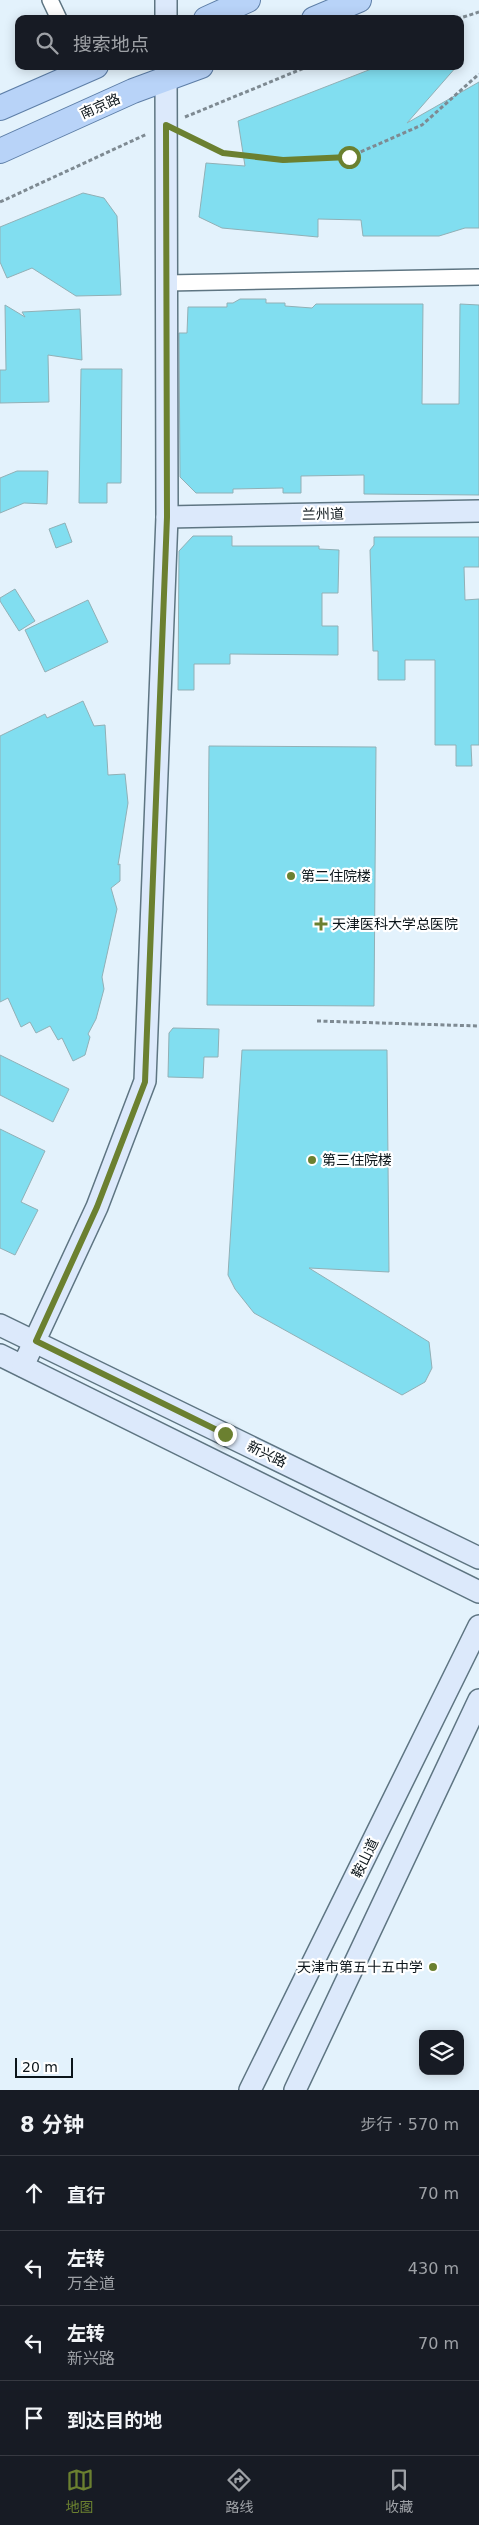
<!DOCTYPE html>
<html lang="zh">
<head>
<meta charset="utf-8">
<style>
	:root { --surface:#171b24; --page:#20242c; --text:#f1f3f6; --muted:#9ea1a6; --line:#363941; --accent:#6b8030 }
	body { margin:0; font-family:"DejaVu Sans","Noto Sans SC",sans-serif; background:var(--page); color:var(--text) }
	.controls { position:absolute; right:15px; bottom:15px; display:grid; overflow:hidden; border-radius:10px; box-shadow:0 2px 12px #0003 }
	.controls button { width:45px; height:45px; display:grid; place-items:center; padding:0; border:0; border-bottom:1px solid var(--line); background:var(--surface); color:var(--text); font:25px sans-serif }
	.scale { position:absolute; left:15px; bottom:12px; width:58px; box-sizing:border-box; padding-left:5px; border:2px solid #0c151a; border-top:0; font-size:14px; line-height:18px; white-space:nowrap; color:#0c151a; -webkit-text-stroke:4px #fff; paint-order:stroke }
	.stop { position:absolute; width:15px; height:15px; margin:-11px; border:4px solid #6b8030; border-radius:50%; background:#fff }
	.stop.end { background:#6b8030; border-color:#fff; box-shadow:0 1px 5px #0008 }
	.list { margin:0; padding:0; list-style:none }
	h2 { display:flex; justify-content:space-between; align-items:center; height:65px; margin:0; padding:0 20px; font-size:21px }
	h2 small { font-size:16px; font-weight:400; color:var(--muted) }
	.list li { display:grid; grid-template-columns:32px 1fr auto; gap:15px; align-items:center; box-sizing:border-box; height:75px; padding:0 20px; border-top:1px solid var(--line) }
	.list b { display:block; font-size:19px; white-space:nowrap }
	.list p { margin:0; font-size:16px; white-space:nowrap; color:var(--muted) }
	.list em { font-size:16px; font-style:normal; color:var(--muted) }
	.icon { flex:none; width:28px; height:28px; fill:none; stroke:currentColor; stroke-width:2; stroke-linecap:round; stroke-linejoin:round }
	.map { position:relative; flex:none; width:479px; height:2090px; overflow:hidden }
	.search { position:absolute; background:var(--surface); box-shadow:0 2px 12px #0003; left:15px; right:15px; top:15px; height:55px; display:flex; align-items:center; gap:12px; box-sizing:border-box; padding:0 18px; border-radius:10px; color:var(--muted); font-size:19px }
	.sheet { height:365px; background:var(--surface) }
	nav { display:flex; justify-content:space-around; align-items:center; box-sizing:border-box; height:70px; border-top:1px solid var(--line); background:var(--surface); font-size:14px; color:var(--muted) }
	nav a { display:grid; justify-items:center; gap:2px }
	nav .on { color:var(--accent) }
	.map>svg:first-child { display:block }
</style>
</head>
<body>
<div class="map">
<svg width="479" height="2090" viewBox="0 0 479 2090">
	<rect width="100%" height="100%" fill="#e3f2fc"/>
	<!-- building -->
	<g fill="#81def0" stroke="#91b0b6">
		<polygon points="379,66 457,66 407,123 479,82 479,228 465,228 439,236 363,236 361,220 318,219 318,237 222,228 199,217 206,163 245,166 238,121"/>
		<polygon points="83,193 104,198 117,216 121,295 76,296 32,268 7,278 0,262 0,227"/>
		<polygon points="240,299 266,299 266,303 285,303 285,306 312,308 316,304 423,304 422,404 459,404 460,304 479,305 479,495 364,494 364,475 301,476 301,493 283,493 283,488 233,489 233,493 196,493 180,477 179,333 187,333 188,307 227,307 227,303 233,303"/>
		<polygon points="5,305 25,317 22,312 80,309 82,360 48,355 49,402 0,403 0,370 6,370"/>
		<polygon points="81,369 122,369 121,483 107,483 107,503 79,503"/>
		<polygon points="17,471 48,471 47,504 24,503 0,513 0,478"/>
		<polygon points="65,523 72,542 56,548 49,529"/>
		<polygon points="193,536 232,536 232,546 319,546 319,549 339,550 338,593 322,593 322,626 338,626 338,655 230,654 230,664 194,664 194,690 178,690 179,551"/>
		<polygon points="374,537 479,537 479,567 464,567 465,600 479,599 479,745 471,745 472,766 456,766 456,745 435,745 435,660 405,660 405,680 378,680 378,651 373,651 370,550 374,545"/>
		<polygon points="15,589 35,621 19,631 0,601 0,598"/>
		<polygon points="88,600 108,642 45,672 25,630"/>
		<polygon points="83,701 94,726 105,725 108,775 125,774 128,803 118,865 120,864 120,881 111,888 117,909 102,977 104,989 96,1019 88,1034 90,1037 85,1055 73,1061 62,1038 58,1040 50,1026 36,1033 30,1022 21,1027 8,998 0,1002 0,736 45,714 47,718"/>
		<polygon points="209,746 376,747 374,1006 207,1005"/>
		<polygon points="173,1028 219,1029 218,1057 204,1057 203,1078 168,1077 169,1033"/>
		<polygon points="242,1050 387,1050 389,1272 309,1268 429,1342 432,1368 425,1382 402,1395 254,1313 235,1289 228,1275"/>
		<polygon points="0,1055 69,1089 53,1122 0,1095"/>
		<polygon points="0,1129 45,1151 21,1202 38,1210 15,1255 0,1248"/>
	</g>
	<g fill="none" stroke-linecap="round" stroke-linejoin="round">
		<defs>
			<g id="street">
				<polyline points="50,0 59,19"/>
				<polyline points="167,283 479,277"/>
			</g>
			<g id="secondary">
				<polyline points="166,0 166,19"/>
				<polyline points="167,517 479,511"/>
				<polyline points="0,1325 479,1558"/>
				<polyline points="0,1355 479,1592"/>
				<polyline points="23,1366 97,1207 145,1081 167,517 166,66"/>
				<polyline points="250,2090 479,1626"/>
				<polyline points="295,2090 479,1700"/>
			</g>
			<g id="primary">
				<polyline points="206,19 248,0"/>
				<polyline points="314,19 359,0"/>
				<polyline points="0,108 96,66"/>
				<polyline points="0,151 133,91 201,66"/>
			</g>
		</defs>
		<!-- street casing -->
		<use href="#street" stroke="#5e7582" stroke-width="18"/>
		<!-- secondary casing -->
		<use href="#secondary" stroke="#5e7582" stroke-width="24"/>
		<!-- primary casing -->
		<use href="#primary" stroke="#5d7ea7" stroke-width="26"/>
		<!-- path -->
		<g stroke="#7e8a92" stroke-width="3" stroke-dasharray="4 2.5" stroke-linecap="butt">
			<polyline points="457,19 479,12"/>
			<polyline points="185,117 309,66"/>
			<polyline points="185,134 223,153 283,161 349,157 422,125 479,74"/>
			<polyline points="0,202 147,134"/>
			<polyline points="317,1021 479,1026"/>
		</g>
		<!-- street -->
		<use href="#street" stroke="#fff" stroke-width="15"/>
		<!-- secondary -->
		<use href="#secondary" stroke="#dce9fb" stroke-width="21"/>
		<!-- primary -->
		<use href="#primary" stroke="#b8d3f8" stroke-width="24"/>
	</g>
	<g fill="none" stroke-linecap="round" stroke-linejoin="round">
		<!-- route -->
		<polyline stroke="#6b8030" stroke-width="6" points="225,1434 36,1341 97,1207 145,1082 167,517 166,125 223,153 283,160 349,157"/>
	</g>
	<!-- markers -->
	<g fill="#6b8030" stroke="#fff" stroke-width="2">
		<circle cx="291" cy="876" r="5"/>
		<path d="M318.5 916.5h5v5h5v5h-5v5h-5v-5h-5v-5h5z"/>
		<circle cx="312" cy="1160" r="5"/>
		<circle cx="433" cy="1967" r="5"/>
	</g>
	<g text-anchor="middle" stroke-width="4.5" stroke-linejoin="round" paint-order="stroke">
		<!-- street labels -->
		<g font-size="14" fill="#0c151a" stroke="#fff">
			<text transform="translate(100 106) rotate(-24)" y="5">南京路</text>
			<text transform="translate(323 514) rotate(-1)" y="5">兰州道</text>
			<text transform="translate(267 1454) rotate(26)" y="5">新兴路</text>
			<text transform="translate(365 1858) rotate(-64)" y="5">鞍山道</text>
		</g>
		<!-- poi labels -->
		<g font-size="14" fill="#0c151a" stroke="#fff" text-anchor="start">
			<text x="301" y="881">第二住院楼</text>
			<text x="332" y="929">天津医科大学总医院</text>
			<text x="322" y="1165">第三住院楼</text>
			<text x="423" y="1972" text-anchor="end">天津市第五十五中学</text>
		</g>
	</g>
</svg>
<div class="controls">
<button><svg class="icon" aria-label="layers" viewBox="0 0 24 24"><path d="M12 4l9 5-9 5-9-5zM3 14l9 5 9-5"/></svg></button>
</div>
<div class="scale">20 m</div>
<div class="stop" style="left:349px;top:157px"></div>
<div class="stop end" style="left:225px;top:1434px"></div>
<div class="search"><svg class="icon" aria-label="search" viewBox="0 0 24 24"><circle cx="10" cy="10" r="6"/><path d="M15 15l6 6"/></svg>搜索地点</div>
</div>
<section class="sheet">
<h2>8 分钟<small>步行 · 570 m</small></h2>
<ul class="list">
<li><svg class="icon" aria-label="ahead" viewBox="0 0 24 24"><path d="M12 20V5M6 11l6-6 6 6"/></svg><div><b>直行</b></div><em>70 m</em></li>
<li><svg class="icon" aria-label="left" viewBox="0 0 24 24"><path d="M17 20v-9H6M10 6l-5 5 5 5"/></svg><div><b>左转</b><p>万全道</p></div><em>430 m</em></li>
<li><svg class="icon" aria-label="left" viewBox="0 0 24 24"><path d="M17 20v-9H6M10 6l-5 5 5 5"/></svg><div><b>左转</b><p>新兴路</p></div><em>70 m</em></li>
<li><svg class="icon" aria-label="arrive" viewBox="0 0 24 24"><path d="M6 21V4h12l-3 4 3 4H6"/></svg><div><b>到达目的地</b></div></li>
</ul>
</section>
<nav>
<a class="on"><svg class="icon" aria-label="map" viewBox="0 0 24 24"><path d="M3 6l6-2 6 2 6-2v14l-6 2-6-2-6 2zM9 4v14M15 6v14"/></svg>地图</a>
<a><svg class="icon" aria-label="directions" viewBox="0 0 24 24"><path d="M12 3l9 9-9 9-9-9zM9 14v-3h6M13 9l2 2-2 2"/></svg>路线</a>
<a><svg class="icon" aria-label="saved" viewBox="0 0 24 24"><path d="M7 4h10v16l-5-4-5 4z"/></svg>收藏</a>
</nav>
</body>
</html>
